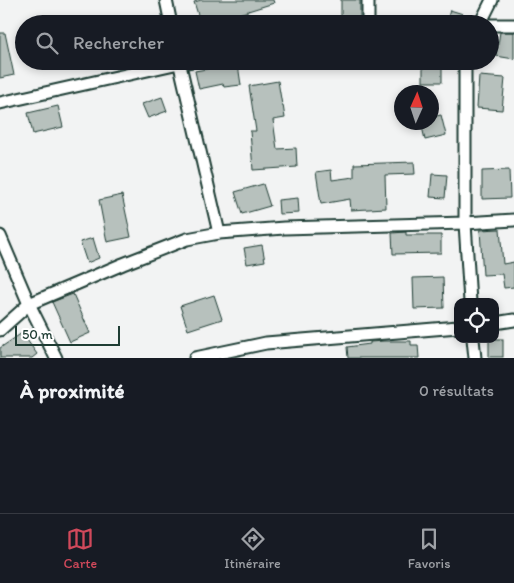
<!DOCTYPE html>
<html lang="fr">
<head>
<meta charset="utf-8">
<style>
	:root { --surface:#171b24; --page:#242831; --text:#f1f3f6; --muted:#9ea1a6; --line:#363941; --accent:#d1495b }
	body { margin:0; font-family:Itim,sans-serif; background:var(--page); color:var(--text) }
	.controls { position:absolute; right:15px; bottom:15px; display:grid; overflow:hidden; border-radius:10px; box-shadow:0 2px 8px #0003 }
	.controls button { width:45px; height:45px; display:grid; place-items:center; padding:0; border:0; border-bottom:1px solid var(--line); background:var(--surface); color:var(--text); font:25px sans-serif }
	.compass { position:absolute; left:394px; top:85px; width:45px; height:45px; border-radius:50%; background:var(--surface); box-shadow:0 2px 8px #0003; rotate:3deg }
	.scale { position:absolute; left:15px; bottom:12px; width:105px; box-sizing:border-box; padding-left:5px; border:2px solid #1f3d34; border-top:0; font-size:14px; line-height:18px; white-space:nowrap; color:#1f3d34; -webkit-text-stroke:4px #fff; paint-order:stroke }
	.list { margin:0; padding:0; list-style:none }
	h2 { display:flex; justify-content:space-between; align-items:center; height:65px; margin:0; padding:0 20px; font-size:21px }
	h2 small { font-size:16px; font-weight:400; color:var(--muted) }
	.icon { flex:none; width:28px; height:28px; fill:none; stroke:currentColor; stroke-width:2; stroke-linecap:round; stroke-linejoin:round }
	.map { position:relative; flex:none; width:514px; height:358px; overflow:hidden }
	.search { position:absolute; background:var(--surface); box-shadow:0 2px 8px #0003; left:15px; right:15px; top:15px; height:55px; display:flex; align-items:center; gap:12px; box-sizing:border-box; padding:0 18px; border-radius:28px; color:var(--muted); font-size:19px }
	.sheet { height:155px; background:var(--surface) }
	nav { display:flex; justify-content:space-around; align-items:center; box-sizing:border-box; height:70px; border-top:1px solid var(--line); background:var(--surface); font-size:14px; color:var(--muted) }
	nav a { display:grid; justify-items:center; gap:2px }
	nav .on { color:var(--accent) }
	.map>svg:first-child { display:block }
</style>
</head>
<body>
<div class="map">
<svg width="514" height="358" viewBox="0 0 514 358">
	<rect width="100%" height="100%" fill="#f2f3f3"/>
	<filter id="ink" filterUnits="userSpaceOnUse"><feTurbulence type="fractalNoise" baseFrequency=".02" numOctaves="2"/><feDisplacementMap in="SourceGraphic" scale="10" xChannelSelector="R" yChannelSelector="G"/><feConvolveMatrix kernelMatrix="1 2 1 2 8 2 1 2 1" color-interpolation-filters="sRGB"/></filter>
	<g filter="url(#ink)">
		<!-- building -->
		<g fill="#b7c1bd" stroke="#1f3d34">
			<polygon points="201,0 273,0 274,3 206,24 201,24 194,2"/>
			<rect x="341" y="0" width="19" height="24"/>
			<polygon points="450,10 463,14 461,24 446,24"/>
			<polygon points="500,32 514,32 514,59 496,56"/>
			<polygon points="0,33 5,33 14,75 0,78"/>
			<rect x="423" y="61" width="19" height="21"/>
			<polygon points="238,65 241,85 224,87 223,84 199,89 195,71 217,67 217,68"/>
			<polygon points="479,76 505,78 502,110 477,108"/>
			<polygon points="278,81 282,105 283,105 285,118 273,120 277,149 296,148 297,167 253,170 250,131 256,131 249,86"/>
			<polygon points="162,97 167,111 148,118 142,104"/>
			<polygon points="58,106 63,127 33,134 28,113"/>
			<polygon points="441,115 446,135 425,140 421,122 432,122 432,117"/>
			<polygon points="414,162 415,174 385,175 386,208 351,210 350,199 321,204 316,172 331,170 332,180 354,177 354,164"/>
			<polygon points="509,170 510,198 482,199 482,171"/>
			<polygon points="432,174 447,175 445,198 430,197"/>
			<polygon points="263,184 270,206 242,214 235,192"/>
			<polygon points="122,195 131,237 107,242 99,200"/>
			<polygon points="298,198 299,213 279,214 278,200"/>
			<polygon points="500,229 503,264 514,262 514,287 504,288 502,274 483,275 480,230"/>
			<polygon points="406,232 406,235 441,235 441,253 393,254 392,233"/>
			<polygon points="93,238 99,258 87,263 80,242"/>
			<polygon points="262,245 265,261 247,264 244,248"/>
			<polygon points="443,277 444,308 414,309 413,278"/>
			<polygon points="73,294 90,333 70,342 52,302"/>
			<polygon points="214,295 222,319 188,330 180,306"/>
			<polygon points="22,333 37,354 32,358 0,358 0,348"/>
			<rect x="489" y="339" width="14" height="18"/>
			<polygon points="384,341 411,341 411,345 418,345 419,358 348,358 347,347 370,344 370,342"/>
		</g>
		<g fill="none" stroke-linecap="round" stroke-linejoin="round">
			<defs>
				<g id="street">
					<polyline points="166,0 171,24"/>
					<polyline points="368,24 368,0"/>
					<polyline points="480,24 492,0"/>
					<polyline points="490,25 514,25"/>
					<polyline points="179,61 219,233"/>
					<polyline points="465,61 465,223 470,302"/>
					<polyline points="0,103 179,63 193,61"/>
					<polyline points="0,236 29,304 56,358"/>
					<polyline points="495,323 514,320"/>
					<polyline points="0,330 29,304 123,264 187,239 219,233 284,228 465,223 514,220"/>
					<polyline points="473,339 475,358"/>
					<polyline points="195,358 266,343 458,327"/>
				</g>
			</defs>
			<!-- street casing -->
			<use href="#street" stroke="#1f3d34" stroke-width="15"/>
			<!-- street -->
			<use href="#street" stroke="#fff" stroke-width="11"/>
		</g>
	</g>
</svg>
<div class="controls">
<button><svg class="icon" aria-label="locate" viewBox="0 0 24 24"><circle cx="12" cy="12" r="6"/><path d="M12 2v4M12 18v4M2 12h4M18 12h4"/></svg></button>
</div>
<svg class="compass" viewBox="-18 -18 36 36"><path d="M0-13l5 13h-10z" fill="#e53935"/><path d="M0 13l5-13h-10z" fill="#9ea1a6"/></svg>
<div class="scale">50 m</div>
<div class="search"><svg class="icon" aria-label="search" viewBox="0 0 24 24"><circle cx="10" cy="10" r="6"/><path d="M15 15l6 6"/></svg>Rechercher</div>
</div>
<section class="sheet">
<h2>À proximité<small>0 résultats</small></h2>
<ul class="list">
</ul>
</section>
<nav>
<a class="on"><svg class="icon" aria-label="map" viewBox="0 0 24 24"><path d="M3 6l6-2 6 2 6-2v14l-6 2-6-2-6 2zM9 4v14M15 6v14"/></svg>Carte</a>
<a><svg class="icon" aria-label="directions" viewBox="0 0 24 24"><path d="M12 3l9 9-9 9-9-9zM9 14v-3h6M13 9l2 2-2 2"/></svg>Itinéraire</a>
<a><svg class="icon" aria-label="saved" viewBox="0 0 24 24"><path d="M7 4h10v16l-5-4-5 4z"/></svg>Favoris</a>
</nav>
</body>
</html>
